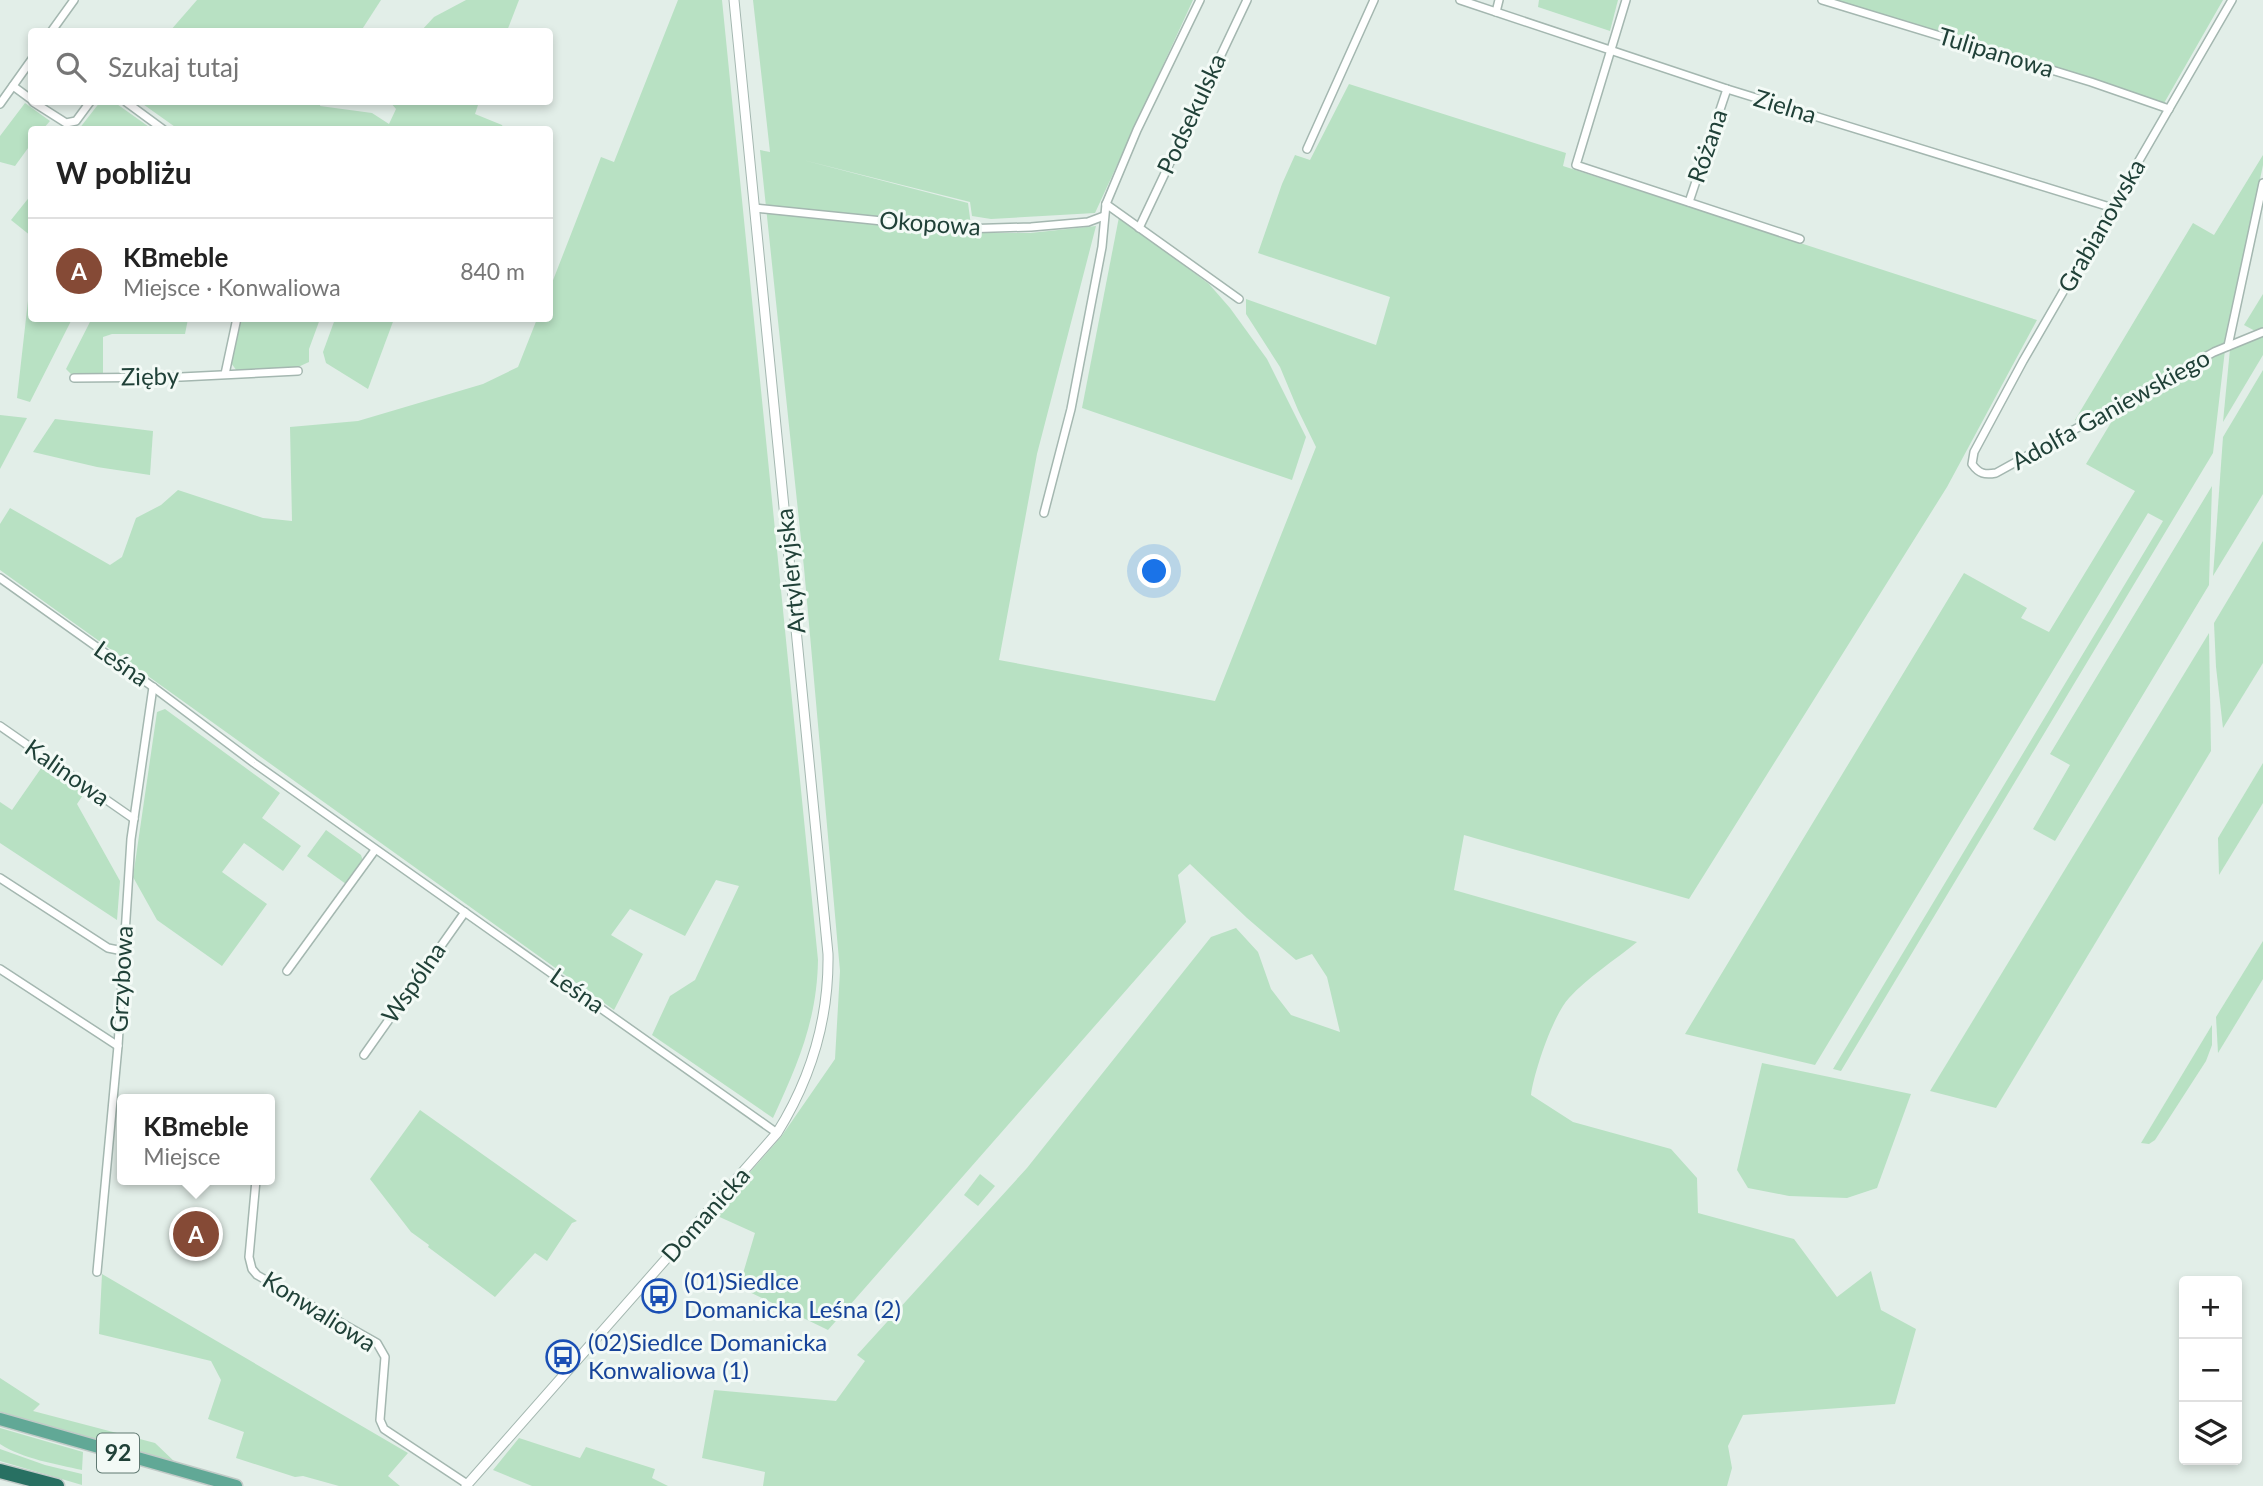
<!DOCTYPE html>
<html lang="pl">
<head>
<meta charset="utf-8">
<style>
	:root { --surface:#fff; --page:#f2f2f2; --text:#222; --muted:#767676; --line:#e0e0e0; --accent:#854a36 }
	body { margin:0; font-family:Lato,sans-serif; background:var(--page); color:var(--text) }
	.controls { position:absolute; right:21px; bottom:21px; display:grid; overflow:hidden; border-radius:7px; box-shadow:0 4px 10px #0003 }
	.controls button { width:63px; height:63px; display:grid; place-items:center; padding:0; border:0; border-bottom:2px solid var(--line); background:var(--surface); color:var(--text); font:35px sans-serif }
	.you { position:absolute; left:1155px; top:572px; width:24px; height:24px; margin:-18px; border:5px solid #fff; border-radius:50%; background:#1a73e8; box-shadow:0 0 0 10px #1a73e833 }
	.badge { display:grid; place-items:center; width:46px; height:46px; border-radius:50%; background:var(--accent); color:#fff; font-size:23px; font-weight:700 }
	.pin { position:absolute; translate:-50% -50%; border:4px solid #fff; box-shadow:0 2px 7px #0006 }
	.popup { position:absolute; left:117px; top:1094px; width:158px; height:91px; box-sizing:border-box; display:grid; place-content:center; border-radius:7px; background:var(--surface); filter:drop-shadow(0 2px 5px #0005); font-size:23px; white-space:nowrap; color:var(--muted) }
	.popup b { font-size:26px; color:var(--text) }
	.popup::after { content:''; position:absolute; left:50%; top:100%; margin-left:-14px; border:14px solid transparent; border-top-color:var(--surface) }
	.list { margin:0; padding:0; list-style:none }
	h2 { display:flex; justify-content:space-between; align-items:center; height:91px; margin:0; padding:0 28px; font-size:30px }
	h2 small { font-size:23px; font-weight:400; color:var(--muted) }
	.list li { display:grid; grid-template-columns:46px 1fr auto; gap:21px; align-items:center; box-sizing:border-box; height:105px; padding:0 28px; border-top:2px solid var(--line) }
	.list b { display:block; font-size:26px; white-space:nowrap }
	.list p { margin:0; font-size:23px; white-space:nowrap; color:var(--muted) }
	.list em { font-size:23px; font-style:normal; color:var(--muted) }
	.icon { flex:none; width:38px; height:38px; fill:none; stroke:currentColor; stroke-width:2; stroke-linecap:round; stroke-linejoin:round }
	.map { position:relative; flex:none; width:2263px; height:1486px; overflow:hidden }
	.search { position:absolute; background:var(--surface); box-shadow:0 4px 10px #0003; left:28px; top:28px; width:525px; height:77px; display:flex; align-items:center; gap:18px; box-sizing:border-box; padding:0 24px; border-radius:7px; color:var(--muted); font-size:26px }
	.panel { position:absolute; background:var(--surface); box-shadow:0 4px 10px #0003; left:28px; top:126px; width:525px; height:196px; border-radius:7px }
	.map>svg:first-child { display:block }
</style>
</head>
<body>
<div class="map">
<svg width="2263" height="1486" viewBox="0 0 2263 1486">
	<rect width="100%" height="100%" fill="#e2eee8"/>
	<!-- green -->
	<g fill="#b8e1c3">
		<polygon points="197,0 381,0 361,31 170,31"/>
		<polygon points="466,0 519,0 507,31 421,31 434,17"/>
		<path d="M678,0H722L818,960C817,1020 798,1064 773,1118L652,1035L670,996L695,980L739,886L716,880L685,936L630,909L611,935L643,954L614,1010L0,570V524L10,508L110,565L122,557L136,518L161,505L178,490L263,518L292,521L290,427L358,421L483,384L518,367L537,319L550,318V288L601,157L614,162Z"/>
		<path d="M753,0H1193L1095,213L991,219L972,216L970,202L803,160L968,203L972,233H1030L1096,226L1037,454L999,660L1215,701L1316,447L1298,410L1280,367L1246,314V299L1376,345L1390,297L1258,253L1282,184L1295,155L1310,160L1349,84L1566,153L1563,166L2037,320L1947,487L1689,899L1464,835L1454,890L1637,942C1615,960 1588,977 1569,998C1553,1015 1534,1072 1531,1095L1573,1122L1671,1149L1697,1178L1698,1213L1794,1239L1837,1297L1871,1271L1881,1310L1916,1329L1895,1404L1743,1415L1728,1446L1732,1468L1727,1486H763L765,1472L702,1458L714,1390L836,1401L865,1361L857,1355L1027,1168L1211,937L1236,928L1258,952L1271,989L1291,1015L1340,1032L1327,977L1312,954L1296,960L1247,918L1190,864L1178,875L1186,922L828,1330L739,1287L755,1233L713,1214L781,1137L835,1059L840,971L804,568L760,150L770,152Z"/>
		<polygon points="1539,0 1618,0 1610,31 1538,7"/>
		<polygon points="1834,0 2223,0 2163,105 2071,72"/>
		<polygon points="100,102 114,102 152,129 79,129"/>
		<polygon points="140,102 321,102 320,106 372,113 389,124 396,109 390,102 479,102 475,114 502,125 504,129 178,129"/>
		<polygon points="25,103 50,121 43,129 32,130 31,144 15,166 0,162 0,136"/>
		<polygon points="2263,155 2263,165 2226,342 2084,423 2075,420 2193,223 2214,235"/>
		<polygon points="31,195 31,236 11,220"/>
		<polygon points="1119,217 1209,284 1230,308 1267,359 1306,437 1292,480 1082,408"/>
		<polygon points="31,274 32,318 72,319 30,402 17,398"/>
		<polygon points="2263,294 2263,330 2257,332 2244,325"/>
		<polygon points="92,318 188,318 188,319 185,334 112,334 103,337 103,373 71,374 66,369"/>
		<polygon points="241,319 320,319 309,349 309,362 298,367 237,371 231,363"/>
		<polygon points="335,319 394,319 368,389 326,363 323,352"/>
		<polygon points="2263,335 2263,355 2223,422 2230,349"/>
		<polygon points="2225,350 2213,453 1841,1071 1833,1069 2163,521 2148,513 1815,1065 1685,1034 1964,573 2027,608 2021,618 2049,632 2135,491 2086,464 2121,406"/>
		<polygon points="2263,370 2263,494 2213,576 2223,437"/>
		<polygon points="0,415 27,418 0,469"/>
		<polygon points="55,419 153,431 150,475 97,467 33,452"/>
		<polygon points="2212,486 2209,585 2055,841 2033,829 2070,765 2050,754"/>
		<polygon points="2263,541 2263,663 2223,728 2216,667 2214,623"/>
		<polygon points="2209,633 2211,751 1996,1108 1930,1091"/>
		<polygon points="165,709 280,793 262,818 301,846 283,871 244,843 222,872 267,904 222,966 157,920 133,877 157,712"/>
		<polygon points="2263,763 2263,803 2219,875 2218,838"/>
		<polygon points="44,764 85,792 77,804 120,881 117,920 0,843 0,802 12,810"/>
		<polygon points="326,830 361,855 363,861 346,884 307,856"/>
		<polygon points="2263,941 2263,979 2218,1053 2216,1017"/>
		<polygon points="2212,1025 2212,1045 2206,1061 2155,1140 2149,1144 2141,1143"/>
		<polygon points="1762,1063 1911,1094 1877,1188 1847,1198 1789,1196 1748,1188 1737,1170"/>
		<polygon points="420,1110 577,1221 572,1223 547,1261 535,1253 495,1297 428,1247 429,1245 411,1232 370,1179"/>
		<polygon points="980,1174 995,1186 978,1206 964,1195"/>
		<polygon points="102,1274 408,1453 388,1476 400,1486 339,1486 303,1476 295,1477 236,1458 244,1432 208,1419 221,1380 211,1361 99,1334"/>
		<polygon points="0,1378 40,1404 33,1411 155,1443 177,1464 0,1412"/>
		<path d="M0,1428L83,1452L82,1470C56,1464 23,1459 0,1444Z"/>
		<polygon points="519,1438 580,1458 586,1447 655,1469 652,1478 668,1486 532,1486 493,1470"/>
		<polygon points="0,1449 45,1465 82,1474 82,1485 0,1461"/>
	</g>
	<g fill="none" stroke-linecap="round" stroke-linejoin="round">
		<defs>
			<g id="minor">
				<polyline points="1460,0 1727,89 2113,208"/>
				<polyline points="1626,0 1576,165 1800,239"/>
				<polyline points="1822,0 2091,82 2169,109"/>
				<path d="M2232,0L2023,361L1974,452L1972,464C1979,474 1985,475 1996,473L2214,352L2263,332"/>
				<polyline points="1496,12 1499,0"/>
				<polyline points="51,32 74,0"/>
				<polyline points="13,86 32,100"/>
				<polyline points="33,102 66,123 76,121 90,102"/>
				<polyline points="126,102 164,130"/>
				<polyline points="0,104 32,59"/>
				<polyline points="1307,149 1374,0"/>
				<polyline points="1689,202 1727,89"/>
				<polyline points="1106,204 1239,299"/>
				<polyline points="755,208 961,229 1031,227 1088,222 1104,216"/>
				<polyline points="1139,228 1247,0"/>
				<polyline points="2228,346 2263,183"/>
				<polyline points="225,374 237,318"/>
				<polyline points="74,378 181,377 298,371"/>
				<polyline points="1044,513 1071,409 1102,247 1106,204 1137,130 1200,0"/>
				<polyline points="0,578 153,687 254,763 777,1133"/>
				<polyline points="0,726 134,819"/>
				<polyline points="0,878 108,948 123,951"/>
				<polyline points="0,969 118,1046"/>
				<polyline points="287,971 375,850"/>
				<polyline points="364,1055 465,912"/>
				<polyline points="256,1180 249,1257 252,1269 257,1275 377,1343 385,1357 380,1420 384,1429 467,1484"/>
				<polyline points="97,1272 118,1046 131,839 153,687"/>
			</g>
			<path id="tertiary" d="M466,1486L777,1133C812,1077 829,1019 828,954L734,0"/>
			<polyline id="primary" points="0,1419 236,1486"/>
			<polyline id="motorway" points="0,1471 57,1486"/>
		</defs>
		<!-- minor casing -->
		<use href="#minor" stroke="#a4b7b0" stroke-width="10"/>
		<!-- tertiary casing -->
		<use href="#tertiary" stroke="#a4b7b0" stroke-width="11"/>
		<!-- primary casing -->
		<use href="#primary" stroke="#c1cac7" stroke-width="15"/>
		<!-- motorway casing -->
		<use href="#motorway" stroke="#c1cac7" stroke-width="17"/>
		<!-- minor -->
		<use href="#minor" stroke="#fff" stroke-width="7"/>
		<!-- tertiary -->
		<use href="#tertiary" stroke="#fff" stroke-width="9"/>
		<!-- primary -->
		<use href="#primary" stroke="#61a896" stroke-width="12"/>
		<!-- motorway -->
		<use href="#motorway" stroke="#287062" stroke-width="14"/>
	</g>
	<!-- icons -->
	<defs>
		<symbol id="bus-ring" viewBox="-11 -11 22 22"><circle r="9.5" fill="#f3faf6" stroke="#1a4fb4" stroke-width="1.5"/><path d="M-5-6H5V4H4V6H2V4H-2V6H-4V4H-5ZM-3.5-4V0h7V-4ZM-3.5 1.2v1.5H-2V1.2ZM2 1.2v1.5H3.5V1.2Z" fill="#1a4fb4"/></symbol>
	</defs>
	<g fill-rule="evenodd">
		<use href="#bus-ring" x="640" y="1277" width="38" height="38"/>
		<use href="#bus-ring" x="544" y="1338" width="38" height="38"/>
	</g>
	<g text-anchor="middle" stroke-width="6" stroke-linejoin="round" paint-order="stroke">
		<!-- shield labels -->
		<rect fill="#f3faf6" stroke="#5f7871" stroke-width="2" x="97" y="1433.5" width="42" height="39" rx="5"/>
		<g font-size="23" font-weight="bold" fill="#204138">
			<text x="118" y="1461">92</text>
		</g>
		<!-- street labels -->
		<g font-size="24" fill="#204138" stroke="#f3faf6">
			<text transform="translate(1996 53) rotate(17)" y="8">Tulipanowa</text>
			<text transform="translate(1785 107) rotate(17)" y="8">Zielna</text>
			<text transform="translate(1192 114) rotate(-65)" y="8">Podsekulska</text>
			<text transform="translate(1708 146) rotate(-71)" y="8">Różana</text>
			<text transform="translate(930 224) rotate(4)" y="8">Okopowa</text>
			<text transform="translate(2102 226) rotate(-60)" y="8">Grabianowska</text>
			<text transform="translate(150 377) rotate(-1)" y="8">Zięby</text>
			<text transform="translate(2111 410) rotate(-29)" y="8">Adolfa Ganiewskiego</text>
			<text transform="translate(791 571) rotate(-96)" y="8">Artyleryjska</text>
			<text transform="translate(121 664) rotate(35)" y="8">Leśna</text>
			<text transform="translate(67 773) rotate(35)" y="8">Kalinowa</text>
			<text transform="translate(122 979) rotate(-87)" y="8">Grzybowa</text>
			<text transform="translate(414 983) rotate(-55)" y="8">Wspólna</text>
			<text transform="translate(577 991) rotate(35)" y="8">Leśna</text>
			<text transform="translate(706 1215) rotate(-48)" y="8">Domanicka</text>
			<text transform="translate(319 1312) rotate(32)" y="8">Konwaliowa</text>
		</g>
		<!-- transit labels -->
		<g font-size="24" fill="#164399" stroke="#f3faf6" text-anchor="start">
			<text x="684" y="1290">(01)Siedlce<tspan x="684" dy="28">Domanicka Leśna (2)</tspan></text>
			<text x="588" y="1351">(02)Siedlce Domanicka<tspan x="588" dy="28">Konwaliowa (1)</tspan></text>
		</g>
	</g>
</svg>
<div class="controls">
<button>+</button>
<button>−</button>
<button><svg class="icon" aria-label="layers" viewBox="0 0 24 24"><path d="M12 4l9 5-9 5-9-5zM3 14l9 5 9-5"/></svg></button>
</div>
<div class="you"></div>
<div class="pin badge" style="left:196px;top:1234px">A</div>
<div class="popup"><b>KBmeble</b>Miejsce</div>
<div class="search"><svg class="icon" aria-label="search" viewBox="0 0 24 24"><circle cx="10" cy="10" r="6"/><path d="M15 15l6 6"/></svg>Szukaj tutaj</div>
<section class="panel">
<h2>W pobliżu<small></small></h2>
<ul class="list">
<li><span class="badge">A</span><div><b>KBmeble</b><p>Miejsce · Konwaliowa</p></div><em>840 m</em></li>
</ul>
</section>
</div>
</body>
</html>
